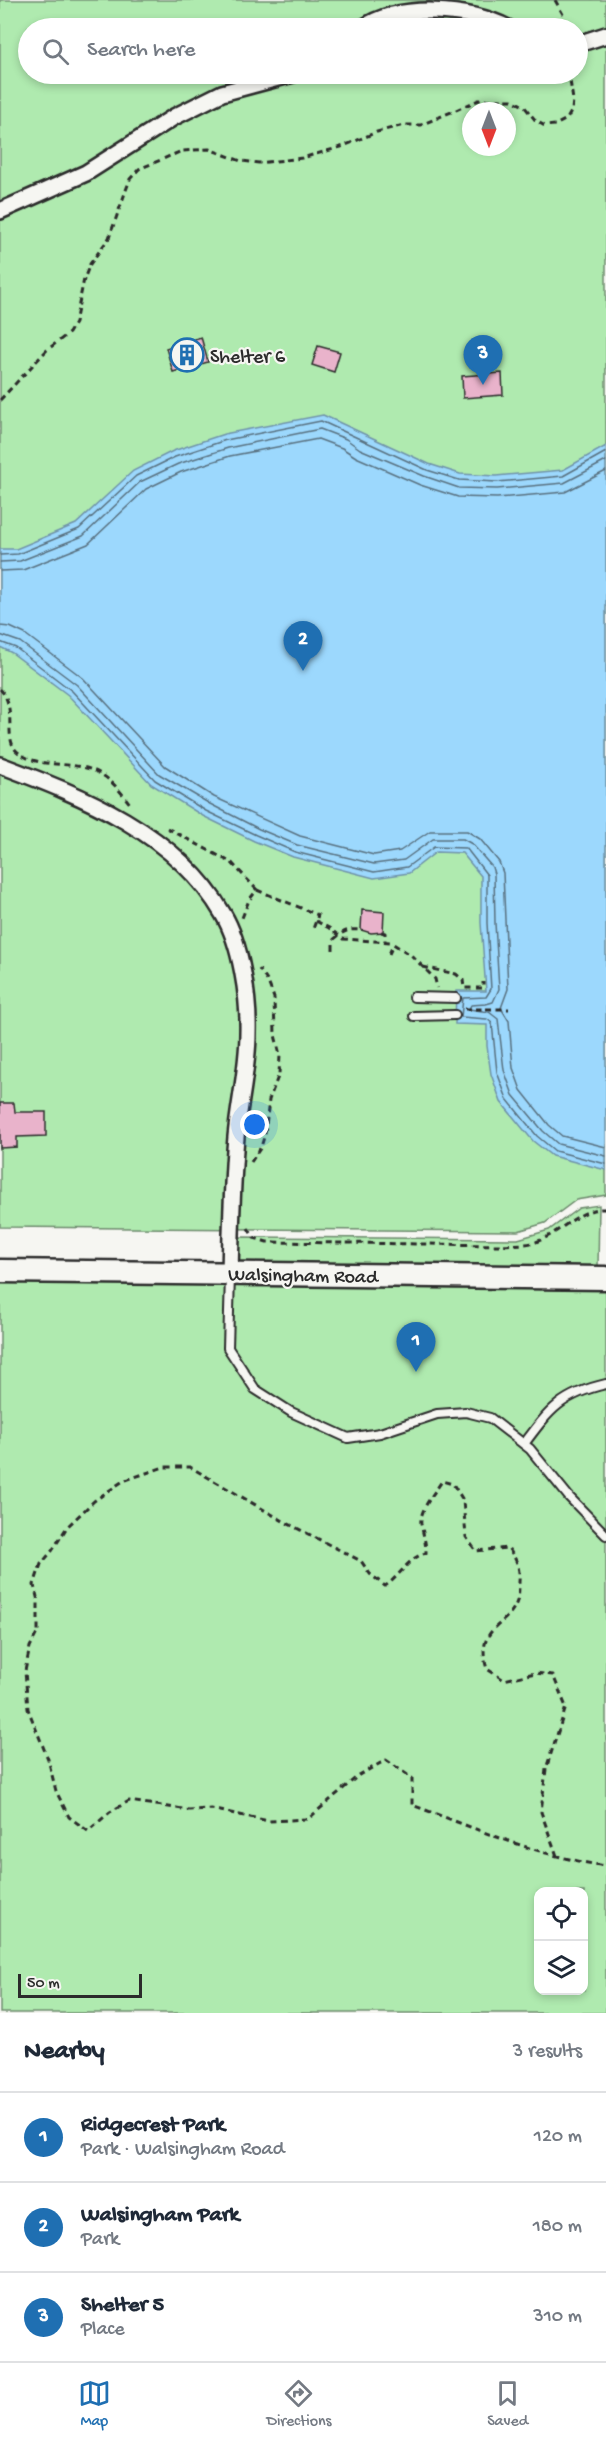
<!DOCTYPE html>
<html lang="en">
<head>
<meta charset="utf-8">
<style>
	:root { --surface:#fff; --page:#f2f2f3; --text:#1f2937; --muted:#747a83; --line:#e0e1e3; --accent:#1f6fb2 }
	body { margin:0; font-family:"Gochi Hand",sans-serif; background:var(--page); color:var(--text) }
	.controls { position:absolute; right:18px; bottom:18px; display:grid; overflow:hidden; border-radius:12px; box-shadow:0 3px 9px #0003 }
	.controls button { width:54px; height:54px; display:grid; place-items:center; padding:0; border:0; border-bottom:2px solid var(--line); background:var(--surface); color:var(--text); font:30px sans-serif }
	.compass { position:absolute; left:462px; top:102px; width:54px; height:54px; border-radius:50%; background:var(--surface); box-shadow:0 3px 9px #0003; rotate:180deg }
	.scale { position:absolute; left:18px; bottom:15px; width:124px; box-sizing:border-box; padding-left:6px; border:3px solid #2b2b2b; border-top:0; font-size:16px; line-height:21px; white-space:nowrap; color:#2b2b2b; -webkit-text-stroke:4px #f6f6f2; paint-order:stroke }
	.you { position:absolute; left:255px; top:1125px; width:21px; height:21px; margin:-15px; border:4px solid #fff; border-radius:50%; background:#1a73e8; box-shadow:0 0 0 9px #1a73e833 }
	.badge { display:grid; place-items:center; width:39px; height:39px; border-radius:50%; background:var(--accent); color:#fff; font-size:20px; font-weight:700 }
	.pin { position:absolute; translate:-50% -50px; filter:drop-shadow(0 2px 3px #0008) }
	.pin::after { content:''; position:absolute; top:32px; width:21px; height:18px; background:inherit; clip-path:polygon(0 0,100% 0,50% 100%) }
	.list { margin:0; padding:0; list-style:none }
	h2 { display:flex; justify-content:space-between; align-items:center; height:78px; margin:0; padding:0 24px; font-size:26px }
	h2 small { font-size:20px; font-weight:400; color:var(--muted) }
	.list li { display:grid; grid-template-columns:39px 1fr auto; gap:18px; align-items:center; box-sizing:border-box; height:90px; padding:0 24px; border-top:2px solid var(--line) }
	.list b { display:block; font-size:22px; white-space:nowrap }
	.list p { margin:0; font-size:20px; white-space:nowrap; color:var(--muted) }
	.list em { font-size:20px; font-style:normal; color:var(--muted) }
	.icon { flex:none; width:33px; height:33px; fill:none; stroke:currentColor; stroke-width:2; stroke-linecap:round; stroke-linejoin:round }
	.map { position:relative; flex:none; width:606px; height:2013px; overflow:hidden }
	.search { position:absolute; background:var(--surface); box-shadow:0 3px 9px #0003; left:18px; right:18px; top:18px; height:66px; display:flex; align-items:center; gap:15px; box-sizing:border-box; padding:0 21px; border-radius:33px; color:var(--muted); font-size:22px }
	.sheet { height:348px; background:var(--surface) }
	nav { display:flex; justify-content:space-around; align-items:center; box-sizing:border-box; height:84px; border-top:2px solid var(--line); background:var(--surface); font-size:16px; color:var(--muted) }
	nav a { display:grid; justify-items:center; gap:3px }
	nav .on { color:var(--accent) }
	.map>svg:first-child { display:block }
</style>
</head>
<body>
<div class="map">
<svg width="606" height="2013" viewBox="0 0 606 2013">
	<rect width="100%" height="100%" fill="#f6f6f2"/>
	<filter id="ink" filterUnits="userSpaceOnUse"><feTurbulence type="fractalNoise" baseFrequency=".0167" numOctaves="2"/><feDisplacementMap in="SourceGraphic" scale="12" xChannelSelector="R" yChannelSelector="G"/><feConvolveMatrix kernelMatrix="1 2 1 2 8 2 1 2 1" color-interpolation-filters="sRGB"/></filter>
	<g filter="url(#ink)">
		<!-- green -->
		<g fill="#afeaaf" stroke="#6d8a6d" stroke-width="1.5" fill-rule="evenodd">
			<path d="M0,0H606V1195L576,1200L545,1223L518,1231L0,1227ZM28,28H578V74H28ZM471,111H507V147H471Z"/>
			<polygon points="599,1205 598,1268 239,1264 239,1237 518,1239 549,1230 579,1208"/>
			<path d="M0,1276L606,1288V2013H0ZM538,1892H584V1990H538Z"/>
		</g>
		<!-- water -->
		<polygon fill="#9cd8fd" stroke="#6f93a9" stroke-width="1.5" points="323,415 429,464 460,474 496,476 563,470 606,446 606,1170 552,1156 533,1141 501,1102 491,1074 487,1046 487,1025 455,1024 456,991 486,991 481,923 481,876 462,853 436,852 409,873 374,878 293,857 254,841 203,816 151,784 68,695 12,653 0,647 0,549 16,549 76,524 133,471 173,451 224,434"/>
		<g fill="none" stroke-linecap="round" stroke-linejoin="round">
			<!-- shore -->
			<g stroke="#58707f" stroke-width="1.5">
				<polyline points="0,555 18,554 79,529 136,476 175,457 226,440 321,421 427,470 459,480 497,482 563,476 606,452"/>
				<polyline points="0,562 20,561 83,536 140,482 178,464 228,448 320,429 346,439 360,449 424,476 459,488 497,489 564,483 606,461"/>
				<polyline points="0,571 23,570 88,544 146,489 181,472 230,456 318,439 342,448 356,457 420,485 458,497 497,498 565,492 606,471"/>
				<polyline points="0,626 10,627 25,634 83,678 165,766 214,797 300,836 374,855 400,851 430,831 467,831 480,839 499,862 503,873 508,989 501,1008 509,1021 513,1068 521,1090 549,1125 562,1136 606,1147"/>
				<polyline points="0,635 20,642 77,685 159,774 210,804 259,829 297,845 374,864 404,860 433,839 463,839 472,844 492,867 494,874 495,923 499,989 493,1002 486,1004 471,1005 469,1009 489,1012 498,1019 504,1070 513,1095 543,1131 558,1144 606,1156"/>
				<polyline points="0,642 16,648 72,691 155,780 206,811 256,835 295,852 374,872 407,867 434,847 466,848 487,875 487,923 491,989 486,997 463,998 461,1017 487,1019 492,1023 497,1072 507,1099 537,1136 555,1151 606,1164"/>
			</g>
		</g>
		<!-- building -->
		<g fill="#e9b3cb" stroke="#2b2b2b" stroke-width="1.5">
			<polygon points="201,337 208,362 173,372 166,348"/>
			<polygon points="318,346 340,352 334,372 312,365"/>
			<polygon points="502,373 503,395 463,398 462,376"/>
			<polygon points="362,910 384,912 383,932 371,933 361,930"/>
			<polygon points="0,1103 14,1103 15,1112 46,1112 46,1136 17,1137 17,1147 0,1148"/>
		</g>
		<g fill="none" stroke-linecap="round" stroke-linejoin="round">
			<defs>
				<g id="lane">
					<polyline points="414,997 456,998"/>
					<polyline points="414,1016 455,1015"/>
					<polyline points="230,1275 228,1348 255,1389 291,1412 348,1438 380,1433 437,1414 466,1412 490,1418 530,1449 569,1497 606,1535"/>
					<path d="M524,1444C550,1409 562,1394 606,1384"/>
				</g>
				<g id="street">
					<path d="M363,28C399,3 470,8 508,28"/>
					<polyline points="578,44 606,35"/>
					<polyline points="0,211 86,173 174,117 222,93 293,74"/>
					<path d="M0,765C83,796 176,833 223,914C241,944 249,998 248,1033C248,1068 239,1103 236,1137C232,1183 231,1228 230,1274"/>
				</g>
				<polyline id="secondary" points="0,1271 606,1278"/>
			</defs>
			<!-- lane casing -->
			<use href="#lane" stroke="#2b2b2b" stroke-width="12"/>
			<!-- street casing -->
			<use href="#street" stroke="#2b2b2b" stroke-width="20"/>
			<!-- secondary casing -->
			<use href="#secondary" stroke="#2b2b2b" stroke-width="27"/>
			<!-- path -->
			<g stroke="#2b2b2b" stroke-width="3" stroke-dasharray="6 4.5" stroke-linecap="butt">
				<polyline points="555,0 564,16 566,28"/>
				<polyline points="0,400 47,350 69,333 75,323 84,279 90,264 109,238 130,179 139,169 182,151 209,149 241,161 259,163 302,158 341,147 377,132 404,125 421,125 479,100 512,100 524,106 536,121 545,126 555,125 567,119 572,110 573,100 569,74"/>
				<path d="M0,689C19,709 1,740 19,753C43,771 77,758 102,775C114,782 123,795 131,805"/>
				<polyline points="167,828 232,863 257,890 249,900 242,918"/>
				<polyline points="257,890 318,915 313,929"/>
				<polyline points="316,921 329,928 343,939 390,942 411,955 435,979 437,988"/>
				<polyline points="381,932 385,933 385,941"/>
				<path d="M333,950V940C345,930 348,929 362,930"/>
				<polyline points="389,954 393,945"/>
				<polyline points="423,967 456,974 463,980 464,988 483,988 483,982"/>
				<polyline points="465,1009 509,1009"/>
				<polyline points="251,1162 261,1147 265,1134 269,1100 279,1074 280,1055 275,1035 274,998 268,982 259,969"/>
				<path d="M248,1228L254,1238L267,1242L502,1245C513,1244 526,1245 536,1242C560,1234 579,1207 606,1209"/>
				<path d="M557,1856L541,1812L546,1769L566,1707L553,1675L535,1673L504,1680L487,1669C474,1626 508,1628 517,1601C519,1596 519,1588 519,1582C520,1567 517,1560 508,1548L476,1551L466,1537L463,1500L453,1484L442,1481C435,1492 419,1510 421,1524C423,1534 426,1542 426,1553C407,1558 401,1576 385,1586L370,1574L361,1561L285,1522L190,1467H164L123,1481L94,1501L67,1527L52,1551L41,1564L34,1585L38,1601V1631L30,1647L25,1671L28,1709L48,1759L56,1791L69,1817L88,1831L110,1812L129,1801L189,1810L211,1809L269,1821L308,1819L359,1775L386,1760L412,1778V1805C475,1828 540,1857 606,1866"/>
			</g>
			<!-- lane -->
			<use href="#lane" stroke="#f6f6f2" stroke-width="8"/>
			<!-- street -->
			<use href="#street" stroke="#f6f6f2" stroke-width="15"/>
			<!-- secondary -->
			<use href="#secondary" stroke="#f6f6f2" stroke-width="22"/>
		</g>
	</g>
	<!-- icons -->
	<defs>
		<symbol id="building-ring" viewBox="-11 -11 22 22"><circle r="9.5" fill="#f6f6f2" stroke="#1f6fb2" stroke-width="1.5"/><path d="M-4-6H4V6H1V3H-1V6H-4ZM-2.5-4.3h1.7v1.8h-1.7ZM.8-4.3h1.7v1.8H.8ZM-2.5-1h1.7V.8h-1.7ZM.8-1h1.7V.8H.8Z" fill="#1f6fb2"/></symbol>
	</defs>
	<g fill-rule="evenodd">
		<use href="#building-ring" x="168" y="336" width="38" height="38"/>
	</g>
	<g text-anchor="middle" stroke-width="4.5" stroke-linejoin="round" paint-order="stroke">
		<!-- poi labels -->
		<g font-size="20" fill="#2b2b2b" stroke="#f6f6f2" text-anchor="start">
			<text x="210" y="362">Shelter 6</text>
		</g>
		<!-- street labels -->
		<g font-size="20" fill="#2b2b2b" stroke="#f6f6f2">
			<text transform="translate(303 1274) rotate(1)" y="7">Walsingham Road</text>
		</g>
	</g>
</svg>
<div class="controls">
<button><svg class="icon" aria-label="locate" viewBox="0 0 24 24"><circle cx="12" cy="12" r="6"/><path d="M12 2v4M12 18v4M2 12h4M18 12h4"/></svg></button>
<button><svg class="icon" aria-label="layers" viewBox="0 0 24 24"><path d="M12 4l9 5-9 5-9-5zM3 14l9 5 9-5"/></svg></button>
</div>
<svg class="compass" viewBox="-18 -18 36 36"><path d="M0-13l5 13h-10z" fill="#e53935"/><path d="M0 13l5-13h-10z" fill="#747a83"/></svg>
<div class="scale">50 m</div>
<div class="you"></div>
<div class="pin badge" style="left:416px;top:1372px">1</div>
<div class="pin badge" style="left:303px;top:671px">2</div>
<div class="pin badge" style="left:483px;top:385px">3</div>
<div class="search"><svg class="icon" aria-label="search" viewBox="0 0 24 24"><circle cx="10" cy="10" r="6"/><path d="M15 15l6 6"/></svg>Search here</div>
</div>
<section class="sheet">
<h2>Nearby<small>3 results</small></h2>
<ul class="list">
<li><span class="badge">1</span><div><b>Ridgecrest Park</b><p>Park · Walsingham Road</p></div><em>120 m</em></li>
<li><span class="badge">2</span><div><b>Walsingham Park</b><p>Park</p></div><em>180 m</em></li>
<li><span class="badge">3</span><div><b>Shelter 5</b><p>Place</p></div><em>310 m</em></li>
</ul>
</section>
<nav>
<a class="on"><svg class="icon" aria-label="map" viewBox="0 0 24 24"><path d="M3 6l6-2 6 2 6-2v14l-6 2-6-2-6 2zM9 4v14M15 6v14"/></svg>Map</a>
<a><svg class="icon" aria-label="directions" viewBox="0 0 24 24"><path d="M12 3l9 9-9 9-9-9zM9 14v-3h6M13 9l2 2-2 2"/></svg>Directions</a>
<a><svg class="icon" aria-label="saved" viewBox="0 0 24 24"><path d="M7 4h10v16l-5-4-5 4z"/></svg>Saved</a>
</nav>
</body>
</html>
